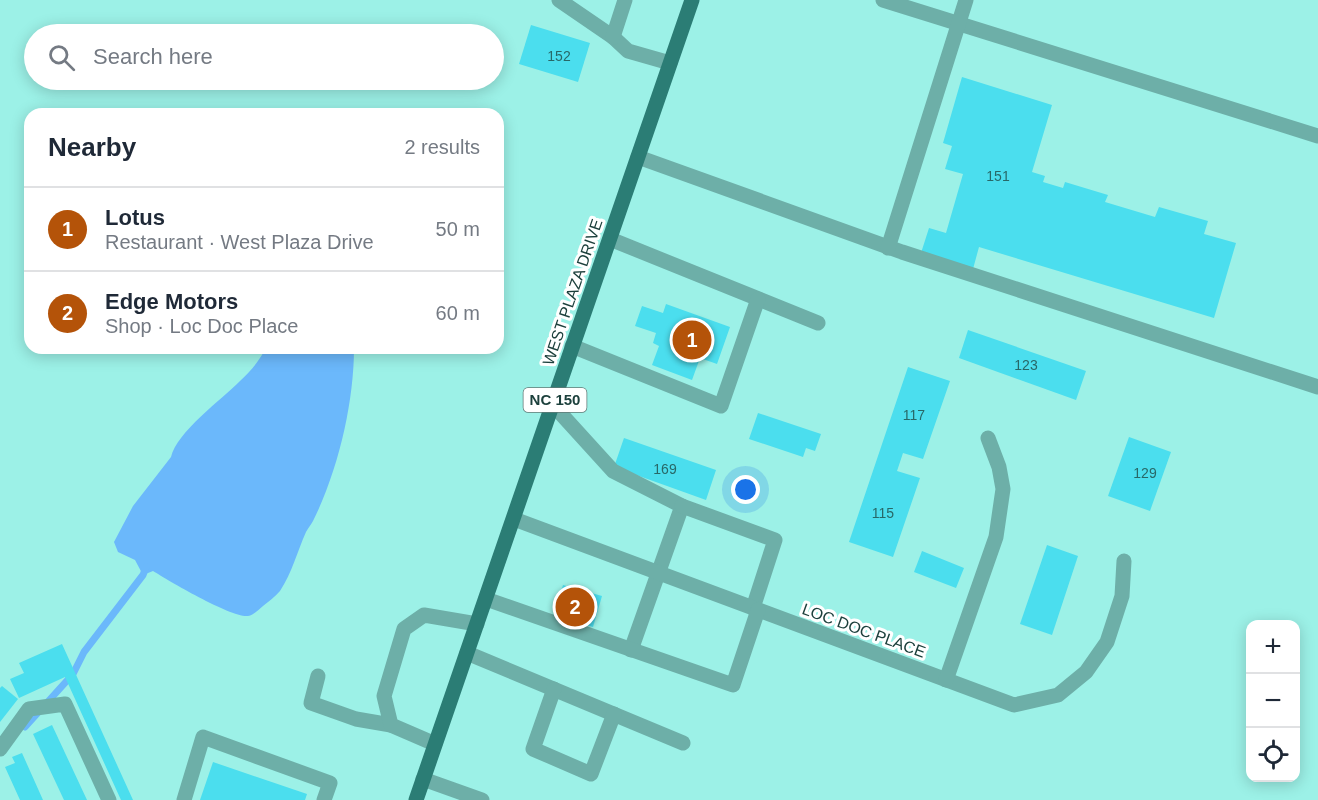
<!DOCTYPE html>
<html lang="en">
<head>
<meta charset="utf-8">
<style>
	:root { --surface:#fff; --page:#f6f6f7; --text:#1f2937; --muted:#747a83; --line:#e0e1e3; --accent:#b45309 }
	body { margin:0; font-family:Helvetica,sans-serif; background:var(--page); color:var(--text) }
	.controls { position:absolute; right:18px; bottom:18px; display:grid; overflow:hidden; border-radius:12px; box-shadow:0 3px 15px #0003 }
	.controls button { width:54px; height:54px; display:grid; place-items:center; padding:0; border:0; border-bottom:2px solid var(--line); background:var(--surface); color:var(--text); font:30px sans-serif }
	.you { position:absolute; left:746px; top:490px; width:21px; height:21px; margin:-15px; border:4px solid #fff; border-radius:50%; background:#1a73e8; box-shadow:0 0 0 9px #1a73e833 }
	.badge { display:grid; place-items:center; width:39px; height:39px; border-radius:50%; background:var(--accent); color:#fff; font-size:20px; font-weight:700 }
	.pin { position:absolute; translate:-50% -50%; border:3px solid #fff; box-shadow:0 2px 6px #0006 }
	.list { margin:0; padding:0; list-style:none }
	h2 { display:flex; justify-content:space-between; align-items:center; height:78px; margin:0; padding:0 24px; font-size:26px }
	h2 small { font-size:20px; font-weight:400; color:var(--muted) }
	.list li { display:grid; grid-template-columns:39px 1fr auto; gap:18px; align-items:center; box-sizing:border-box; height:84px; padding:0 24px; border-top:2px solid var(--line) }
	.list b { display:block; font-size:22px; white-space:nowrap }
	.list p { margin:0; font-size:20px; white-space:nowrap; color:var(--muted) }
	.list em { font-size:20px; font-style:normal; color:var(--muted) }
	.icon { flex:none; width:33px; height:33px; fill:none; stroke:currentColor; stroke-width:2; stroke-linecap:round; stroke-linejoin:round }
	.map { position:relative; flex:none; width:1318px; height:800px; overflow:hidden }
	.search { position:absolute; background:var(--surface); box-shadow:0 3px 15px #0003; left:24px; top:24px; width:480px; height:66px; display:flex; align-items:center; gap:15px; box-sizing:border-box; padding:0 21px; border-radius:33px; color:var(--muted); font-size:22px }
	.panel { position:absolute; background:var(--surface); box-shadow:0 3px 15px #0003; left:24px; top:108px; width:480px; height:246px; border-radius:18px }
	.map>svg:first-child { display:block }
</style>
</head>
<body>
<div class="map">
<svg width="1318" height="800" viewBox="0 0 1318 800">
	<rect width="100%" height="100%" fill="#9cf1e7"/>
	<!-- water -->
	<path fill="#6bb8fb" d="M266,348H354C354,403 338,471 313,521C311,525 308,528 306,532C297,552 292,573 280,591C275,597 268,602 263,606C258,610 254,615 248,616C232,618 169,581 153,571L143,575L135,560L118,552L114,542L133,506L171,457C177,432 221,400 240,381C251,371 259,361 266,348Z"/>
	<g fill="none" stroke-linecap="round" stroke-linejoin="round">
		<!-- stream -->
		<polyline stroke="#6bb8fb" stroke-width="7" points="25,727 73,674 84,652 143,575 146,567"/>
	</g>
	<!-- building -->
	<g fill="#4bdeee">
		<polygon points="531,25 590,43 578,82 519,64"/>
		<polygon points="962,77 1052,105 1032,172 1045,176 1043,182 1063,188 1065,182 1108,195 1105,202 1155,217 1159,207 1208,221 1204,234 1236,243 1214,318 979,247 973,269 921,253 929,228 946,233 963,174 945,169 952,146 943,143"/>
		<polygon points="666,304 730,327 717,364 700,358 692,380 652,365 659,346 653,343 656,333 635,326 642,306 663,313"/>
		<polygon points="968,330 1086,371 1076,400 959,358"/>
		<polygon points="908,367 950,381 923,459 903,453 897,471 920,478 893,557 849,542"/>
		<polygon points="758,413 821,434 815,451 806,448 803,457 749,439"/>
		<polygon points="1129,437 1171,452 1150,511 1108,496"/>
		<polygon points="624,438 716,470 706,500 614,467"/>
		<polygon points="1047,545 1078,556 1052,635 1020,624"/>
		<polygon points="922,551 964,568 956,588 914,572"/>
		<polygon points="563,585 602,596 593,627 554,616"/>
		<polygon points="62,644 133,800 121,800 65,677 19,698 10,679 24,673 19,663"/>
		<polygon points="2,686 18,699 0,722 0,688"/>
		<polygon points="52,725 87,800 64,800 33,734"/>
		<polygon points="22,753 43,800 20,800 5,767 15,763 12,757"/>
		<polygon points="213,762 307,794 305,800 200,800"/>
	</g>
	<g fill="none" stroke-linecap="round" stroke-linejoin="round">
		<!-- minor -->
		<g stroke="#6dafa8" stroke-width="15">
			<polyline points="559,0 613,37 628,51 670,63"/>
			<polyline points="883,0 1318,136"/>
			<polyline points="613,37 625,0"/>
			<polyline points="638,157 902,252 1318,387"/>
			<polyline points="610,239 818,323"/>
			<polyline points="888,248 966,0"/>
			<polyline points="572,346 721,406 758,299"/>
			<polyline points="553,405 613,471 682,506 631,650"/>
			<polyline points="682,506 775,540 753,608"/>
			<polyline points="514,519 1014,705 1058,695 1086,672 1107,642 1122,596 1124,561"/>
			<polyline points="486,599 733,685 758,610"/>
			<polyline points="467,653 683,743"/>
			<polyline points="318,676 311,703 356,719 391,725"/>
			<polyline points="946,680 996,537 1003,489 999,467 988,438"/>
			<polyline points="554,689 533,749 591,774 614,714"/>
			<polyline points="435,744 391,725 384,696 404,629 424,615 477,624"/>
			<polyline points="0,749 29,709 65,704 109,800"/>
			<polyline points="423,779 482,800"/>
			<polyline points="184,800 203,737 330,783 324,800"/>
		</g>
		<!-- major -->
		<polyline stroke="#2b7d75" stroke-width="15" points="416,800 692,0"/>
	</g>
	<g text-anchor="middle" stroke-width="6" stroke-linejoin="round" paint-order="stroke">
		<!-- number labels -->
		<g font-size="14" fill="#286868">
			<text x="559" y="61">152</text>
			<text x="998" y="181">151</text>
			<text x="1026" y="370">123</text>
			<text x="914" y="420">117</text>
			<text x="665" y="474">169</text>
			<text x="1145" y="478">129</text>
			<text x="883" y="518">115</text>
		</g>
		<!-- shield labels -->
		<rect fill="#fff" stroke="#607976" stroke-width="1.5" x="523.5" y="388" width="63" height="24" rx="4.5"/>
		<g font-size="15" font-weight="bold" fill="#1c403c">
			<text x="555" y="405">NC 150</text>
		</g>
		<!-- street labels -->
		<g font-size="16" fill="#1c403c" stroke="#fff">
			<text transform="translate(572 292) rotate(-71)" y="6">WEST PLAZA DRIVE</text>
			<text transform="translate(864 630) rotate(20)" y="6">LOC DOC PLACE</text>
		</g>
	</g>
</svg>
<div class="controls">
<button>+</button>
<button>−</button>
<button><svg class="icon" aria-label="locate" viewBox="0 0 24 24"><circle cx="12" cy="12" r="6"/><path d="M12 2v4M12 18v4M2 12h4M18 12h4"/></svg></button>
</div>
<div class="you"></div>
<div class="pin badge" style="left:692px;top:340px">1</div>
<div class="pin badge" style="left:575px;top:607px">2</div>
<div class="search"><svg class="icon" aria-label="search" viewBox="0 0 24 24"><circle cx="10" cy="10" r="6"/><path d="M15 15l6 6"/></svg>Search here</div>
<section class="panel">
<h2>Nearby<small>2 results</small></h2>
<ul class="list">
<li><span class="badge">1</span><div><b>Lotus</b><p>Restaurant · West Plaza Drive</p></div><em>50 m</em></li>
<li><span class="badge">2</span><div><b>Edge Motors</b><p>Shop · Loc Doc Place</p></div><em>60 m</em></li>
</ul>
</section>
</div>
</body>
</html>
